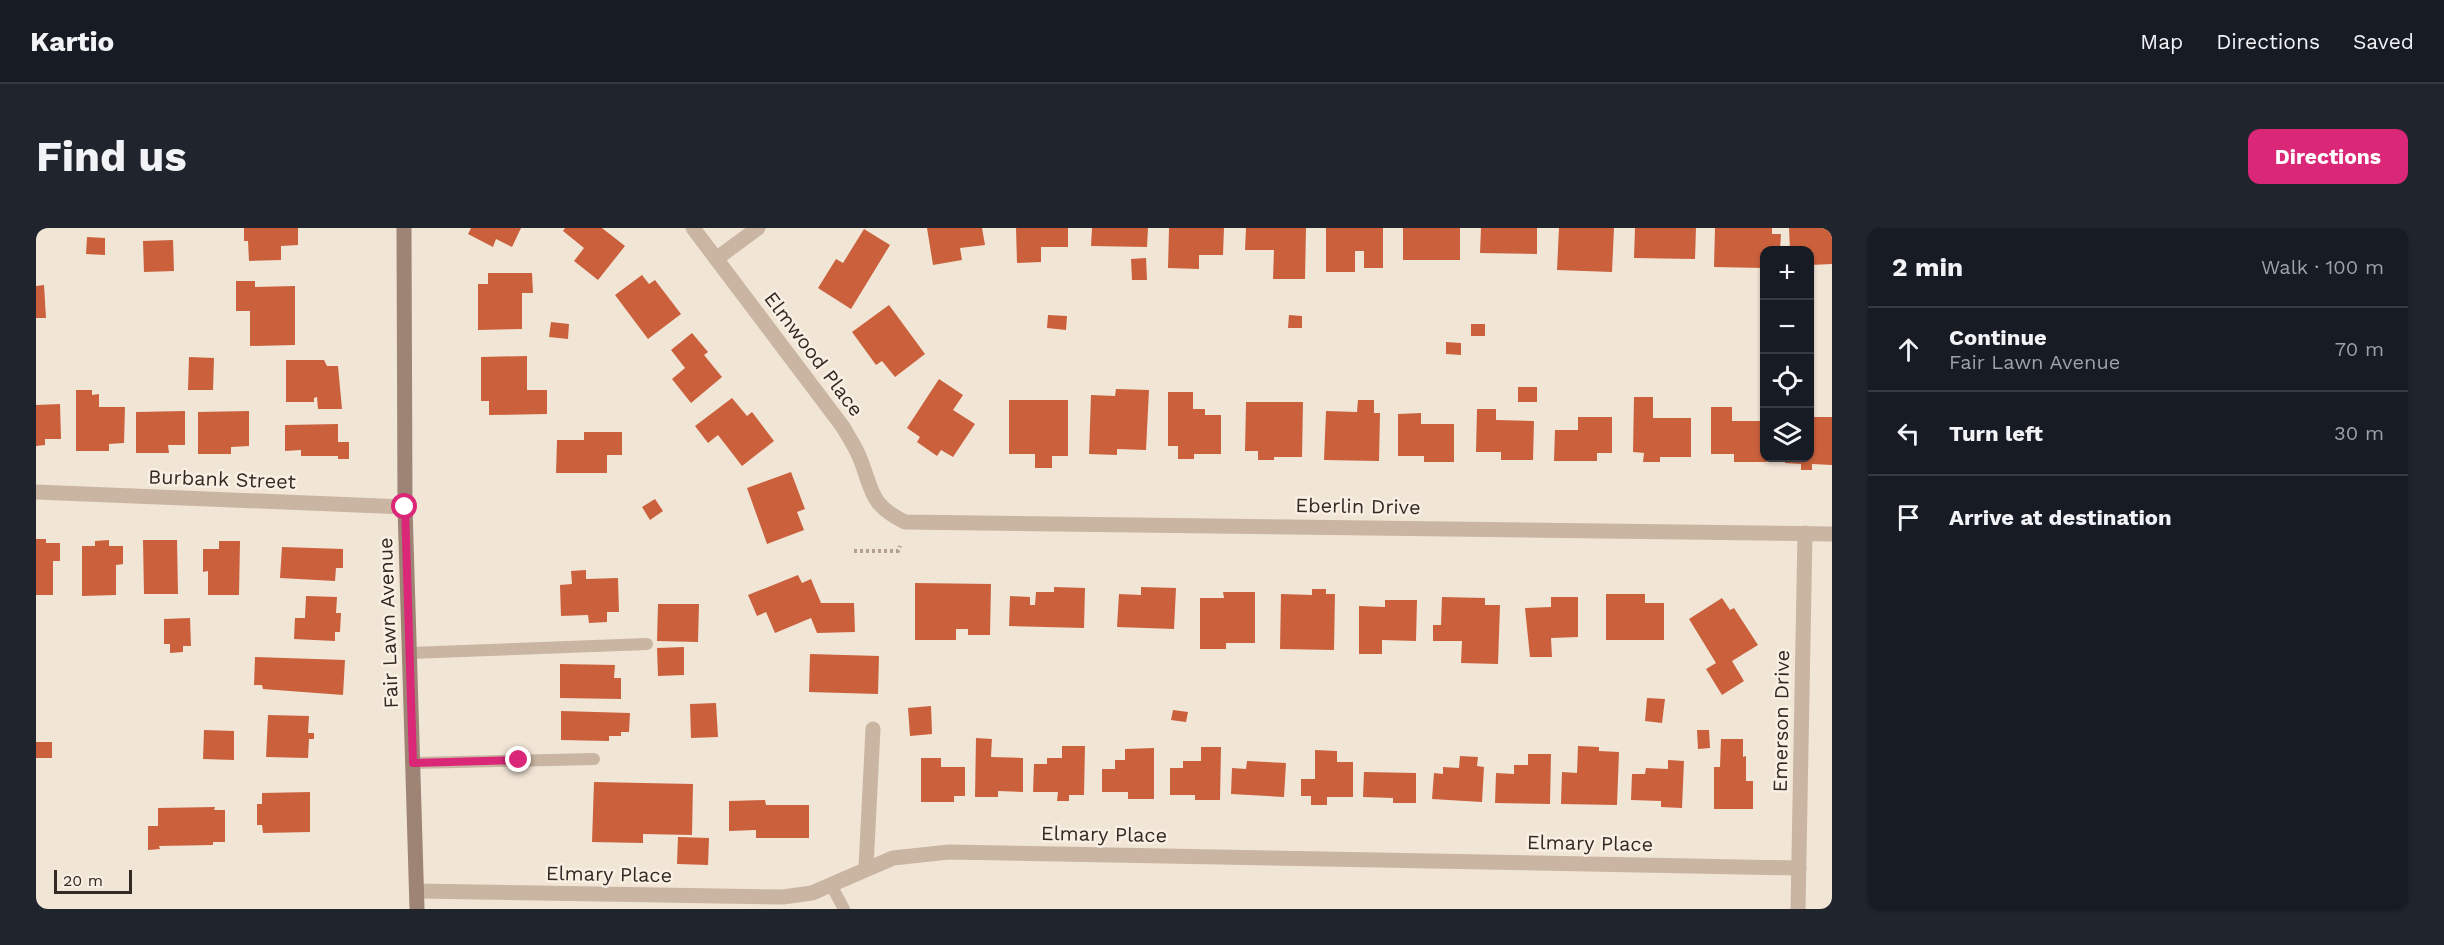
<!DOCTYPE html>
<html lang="en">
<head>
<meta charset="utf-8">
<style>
	:root { --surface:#171b24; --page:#20242c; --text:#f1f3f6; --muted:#9ea1a6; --line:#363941; --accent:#db2777 }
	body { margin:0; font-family:"Work Sans",sans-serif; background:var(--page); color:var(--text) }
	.controls { position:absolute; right:18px; top:18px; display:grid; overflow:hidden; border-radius:12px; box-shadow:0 2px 4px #0004 }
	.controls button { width:54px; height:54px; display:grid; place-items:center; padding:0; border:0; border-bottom:2px solid var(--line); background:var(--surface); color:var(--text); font:30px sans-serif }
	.scale { position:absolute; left:18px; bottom:15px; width:78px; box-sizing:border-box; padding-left:6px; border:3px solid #342a25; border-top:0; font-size:16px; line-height:21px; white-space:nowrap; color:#342a25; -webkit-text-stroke:4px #f9efe2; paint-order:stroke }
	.stop { position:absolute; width:18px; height:18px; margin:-14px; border:4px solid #db2777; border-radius:50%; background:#fff }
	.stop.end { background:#db2777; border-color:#fff; box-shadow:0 2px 6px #0008 }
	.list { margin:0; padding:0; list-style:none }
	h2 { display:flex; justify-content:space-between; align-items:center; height:78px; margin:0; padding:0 24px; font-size:26px }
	h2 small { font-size:20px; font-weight:400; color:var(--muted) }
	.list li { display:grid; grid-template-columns:39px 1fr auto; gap:18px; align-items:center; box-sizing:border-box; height:84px; padding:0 24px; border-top:2px solid var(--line) }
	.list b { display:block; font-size:22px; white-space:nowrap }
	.list p { margin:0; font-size:20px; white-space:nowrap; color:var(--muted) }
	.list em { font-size:20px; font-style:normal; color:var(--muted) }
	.icon { flex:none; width:33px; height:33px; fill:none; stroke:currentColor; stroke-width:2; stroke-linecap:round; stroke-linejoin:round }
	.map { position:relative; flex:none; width:1796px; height:681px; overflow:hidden; border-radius:12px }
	header { display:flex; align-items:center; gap:36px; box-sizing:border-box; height:84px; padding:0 30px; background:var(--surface); border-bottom:2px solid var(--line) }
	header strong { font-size:28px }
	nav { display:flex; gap:33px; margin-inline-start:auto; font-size:21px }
	.intro { display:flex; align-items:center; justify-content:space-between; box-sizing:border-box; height:144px; padding:0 36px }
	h1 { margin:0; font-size:42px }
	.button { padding:15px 27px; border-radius:12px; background:var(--accent); color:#fff; font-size:21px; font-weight:700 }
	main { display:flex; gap:36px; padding:0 36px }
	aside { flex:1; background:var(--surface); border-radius:12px; box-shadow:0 2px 4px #0004 }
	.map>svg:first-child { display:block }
</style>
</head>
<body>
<header>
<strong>Kartio</strong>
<nav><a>Map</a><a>Directions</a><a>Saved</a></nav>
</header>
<div class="intro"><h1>Find us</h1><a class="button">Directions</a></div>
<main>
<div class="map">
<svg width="1796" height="681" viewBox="0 0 1796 681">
	<rect width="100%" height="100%" fill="#f1e5d6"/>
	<!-- building -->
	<g fill="#ca613c">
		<polygon points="208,0 262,0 262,17 245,18 245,32 213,33 212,13 208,13"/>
		<polygon points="435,0 485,0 476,19 460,11 457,19 432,6"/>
		<polygon points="529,0 566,0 589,18 562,52 538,33 548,20 527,3"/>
		<polygon points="891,0 946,0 949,17 924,20 926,32 897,37"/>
		<polygon points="980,0 1032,0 1032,19 1005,19 1005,34 981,35"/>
		<polygon points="1056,0 1112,0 1111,19 1055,18"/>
		<polygon points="1133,0 1188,0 1187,27 1163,27 1163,41 1132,40"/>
		<polygon points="1210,0 1270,0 1269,51 1237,51 1238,22 1209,22"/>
		<polygon points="1290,0 1347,0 1347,40 1328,40 1328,23 1319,23 1319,44 1290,44"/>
		<rect x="1367" y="0" width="57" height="32"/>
		<polygon points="1445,0 1501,0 1501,26 1444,25"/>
		<polygon points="1523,0 1578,0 1576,44 1521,42"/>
		<polygon points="1599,0 1660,0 1659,31 1598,30"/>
		<polygon points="1679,0 1736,0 1736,6 1745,6 1744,22 1728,22 1728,40 1678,39"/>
		<polygon points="1753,0 1796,0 1796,36 1774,37 1774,22 1754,22"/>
		<polygon points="828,1 854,17 815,81 782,60 800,31 807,35"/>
		<polygon points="51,9 69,10 69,27 50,26"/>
		<polygon points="137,12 138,43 108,44 107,13"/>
		<polygon points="1110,30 1111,52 1096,52 1095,31"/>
		<polygon points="452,45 496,45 497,65 486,65 486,101 442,102 442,56 452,56"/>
		<polygon points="606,47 613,56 619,52 645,86 612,111 579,67"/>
		<polygon points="200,53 219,53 219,59 259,58 259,117 214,118 214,83 200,83"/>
		<polygon points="8,57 10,90 0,90 0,58"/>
		<polygon points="853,77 889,126 859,149 846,133 840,137 816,104"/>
		<polygon points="1012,87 1031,88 1030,102 1011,100"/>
		<polygon points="1253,87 1266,88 1266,100 1252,100"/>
		<polygon points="515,94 533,96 532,111 513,109"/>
		<rect x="1435" y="96" width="14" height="12"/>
		<polygon points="656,105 672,124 668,127 686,149 655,175 636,151 649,140 635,122"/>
		<polygon points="1410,114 1425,115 1425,127 1410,126"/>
		<polygon points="491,128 491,162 511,162 511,186 453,187 453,173 445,173 445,129"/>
		<polygon points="153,129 178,130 177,162 152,162"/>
		<polygon points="250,132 288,132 291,138 302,138 306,181 282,181 281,169 278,170 278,174 250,174"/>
		<polygon points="903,151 927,167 917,182 939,196 917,229 905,222 901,228 881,214 884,209 871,200"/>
		<rect x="1482" y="159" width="19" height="15"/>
		<polygon points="1080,161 1113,162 1110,222 1081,221 1081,227 1053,226 1055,167 1079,168"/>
		<polygon points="40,162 56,162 56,167 63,166 63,179 89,179 88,215 73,216 73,223 40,223"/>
		<polygon points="1132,164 1157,164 1157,181 1169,181 1169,187 1185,187 1185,226 1158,226 1158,231 1142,231 1142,218 1132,218"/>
		<polygon points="1598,169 1617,169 1617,190 1655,190 1655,229 1624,229 1624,234 1607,234 1608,225 1597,224"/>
		<polygon points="696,170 711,188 716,184 738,213 706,238 682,207 672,215 659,198"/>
		<polygon points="973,172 1032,172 1032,228 1016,228 1016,240 999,240 999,226 973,226"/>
		<polygon points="1322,172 1338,172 1338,185 1344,185 1343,233 1288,232 1290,183 1321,184"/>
		<polygon points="1210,174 1267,174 1266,229 1238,229 1238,232 1222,232 1222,223 1209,223"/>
		<polygon points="24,176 25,211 9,211 9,217 0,218 0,177"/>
		<polygon points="1675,179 1696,179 1696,193 1728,193 1728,230 1732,230 1731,234 1698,234 1698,226 1675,226"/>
		<polygon points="1441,181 1460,181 1460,192 1498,193 1497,232 1465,232 1465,224 1440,224"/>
		<polygon points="149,183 149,217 132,217 133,225 100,225 100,184"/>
		<polygon points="213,183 213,218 195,219 195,226 162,226 162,184"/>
		<polygon points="1385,185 1385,196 1418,196 1418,234 1388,234 1388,228 1362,228 1362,186"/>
		<polygon points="1542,189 1576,189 1576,225 1561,225 1561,233 1518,233 1519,202 1542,202"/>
		<polygon points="1778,189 1796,189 1796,237 1776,236 1776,242 1765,242 1765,236 1749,235 1749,230 1774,230 1774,194 1777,194"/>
		<polygon points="302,196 302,214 313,214 313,231 302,231 302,228 265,228 265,222 249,223 249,197"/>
		<polygon points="548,204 586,204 586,227 571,227 571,245 520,245 521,212 548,212"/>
		<polygon points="755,244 769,281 761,284 768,302 731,316 711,260"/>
		<polygon points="619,271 627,283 614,292 606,279"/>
		<polygon points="0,311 10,311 10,315 24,315 24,333 17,333 17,367 0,367"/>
		<polygon points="73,312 73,318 87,318 87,336 80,337 80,367 46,368 46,318 59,318 59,313"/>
		<polygon points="107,312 141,312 142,366 108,366"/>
		<polygon points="183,313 204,313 203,367 172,367 172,343 167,344 167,321 183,321"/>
		<polygon points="246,319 307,321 307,340 300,340 299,353 244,350"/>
		<polygon points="550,342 550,351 582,350 583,384 571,384 571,394 553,395 552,387 525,388 524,357 536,356 535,343"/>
		<polygon points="762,347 766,355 775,351 785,375 818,375 819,404 781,405 775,390 739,405 730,384 721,388 712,367"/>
		<polygon points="879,355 955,356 954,407 932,407 932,401 920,401 920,412 879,412"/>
		<polygon points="1018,359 1049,360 1048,400 973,398 974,368 994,369 994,377 999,377 1000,364 1018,364"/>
		<polygon points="1105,359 1140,360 1138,401 1081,399 1083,366 1105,367"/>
		<polygon points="1276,361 1290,361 1290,366 1299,366 1298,422 1244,421 1245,366 1276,367"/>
		<polygon points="1187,364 1219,364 1219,415 1190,415 1190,421 1164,421 1164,370 1188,370"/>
		<polygon points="1570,366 1609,366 1609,375 1628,375 1628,412 1570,412"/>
		<polygon points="270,368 301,369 300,385 305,385 304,404 299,404 299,413 258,411 259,390 269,390"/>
		<polygon points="1406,369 1449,370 1449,377 1464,377 1462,436 1425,435 1426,413 1397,413 1397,397 1405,397"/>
		<polygon points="1515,369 1542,369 1542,409 1515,410 1516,429 1494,429 1489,380 1515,379"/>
		<polygon points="1686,370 1694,382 1698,380 1722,417 1696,433 1708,453 1686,467 1670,441 1680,435 1653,391"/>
		<polygon points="1349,372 1381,372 1380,413 1346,412 1346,426 1323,426 1323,378 1349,379"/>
		<polygon points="622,376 663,376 662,414 621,413"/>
		<polygon points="154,390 155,418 147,418 147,424 134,425 134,416 128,416 128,391"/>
		<polygon points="648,419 648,447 622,448 621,420"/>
		<polygon points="774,426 843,428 842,466 773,464"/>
		<polygon points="219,429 309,432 307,467 227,461 226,457 218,457"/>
		<polygon points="524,436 579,437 578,450 585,450 585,471 524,470"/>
		<polygon points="1611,470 1629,471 1626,495 1609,493"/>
		<polygon points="680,475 682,509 655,510 654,476"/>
		<polygon points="895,478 896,506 874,508 872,480"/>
		<polygon points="1137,482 1152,484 1150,494 1135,492"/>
		<polygon points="525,483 594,485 593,504 585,504 585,508 573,508 573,513 525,512"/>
		<polygon points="232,487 273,488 272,505 278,505 278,511 273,511 272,530 230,529"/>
		<polygon points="168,502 198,503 198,532 167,531"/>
		<polygon points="1661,502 1673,502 1674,520 1662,521"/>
		<polygon points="940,510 956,511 955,529 987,530 987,564 962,563 962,569 939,569"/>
		<polygon points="1685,511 1707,511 1707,529 1710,528 1710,553 1717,553 1717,581 1678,581 1678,539 1684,539"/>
		<rect x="0" y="514" width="16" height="16"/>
		<polygon points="1026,518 1049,518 1048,567 1033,567 1033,573 1021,573 1022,564 997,564 998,536 1011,536 1011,530 1026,530"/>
		<polygon points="1542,518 1563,519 1563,523 1583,524 1581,577 1525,576 1526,544 1541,545"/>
		<polygon points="1165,519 1185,519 1184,572 1159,572 1159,567 1134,567 1134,540 1147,540 1147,533 1165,533"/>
		<polygon points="1118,520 1118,571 1092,571 1092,564 1066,564 1066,541 1079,541 1079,532 1089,532 1089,521"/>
		<polygon points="1279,522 1301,523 1301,534 1317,534 1317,569 1291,569 1291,577 1275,577 1275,568 1265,568 1265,551 1279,551"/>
		<polygon points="1492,526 1515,526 1514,576 1459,575 1460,545 1478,546 1478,537 1492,537"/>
		<polygon points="1424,528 1442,529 1441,538 1448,539 1446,574 1396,571 1398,545 1407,546 1407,539 1423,540"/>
		<polygon points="885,530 905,530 905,539 929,539 929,568 918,568 918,574 885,574"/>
		<polygon points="1632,532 1648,533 1646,580 1625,579 1625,573 1595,572 1596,546 1609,546 1610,540 1632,541"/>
		<polygon points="1211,533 1250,535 1248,569 1195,566 1196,540 1210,541"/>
		<polygon points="1328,544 1380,545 1380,575 1357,575 1357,570 1327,569"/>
		<polygon points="558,554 657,556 656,607 607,606 607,615 556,614"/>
		<polygon points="274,564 274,604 227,605 226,597 221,597 221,576 226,576 226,565"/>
		<polygon points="729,572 730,577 773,577 773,610 720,610 720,602 693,603 693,573"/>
		<polygon points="179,579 178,582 189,582 189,614 177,614 177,617 123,618 124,621 112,622 112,598 122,598 122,580"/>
		<polygon points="642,609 673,610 672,637 641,636"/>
	</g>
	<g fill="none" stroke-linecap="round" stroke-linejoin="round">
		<!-- path -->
		<polyline stroke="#b59f8d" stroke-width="4" stroke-dasharray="3 3" stroke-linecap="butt" points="818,323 862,323 864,318"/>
		<!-- service -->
		<g stroke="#c9b5a2" stroke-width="12">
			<polyline points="374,425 611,416"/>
			<polyline points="377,535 558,531"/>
			<polyline points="795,657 808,681"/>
		</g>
		<!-- minor -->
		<g stroke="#c9b5a2" stroke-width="15">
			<path d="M657,0L807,199C812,208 819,218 823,228C837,261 832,276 869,294L1796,306"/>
			<polyline points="680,31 722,0"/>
			<polyline points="0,264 369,279"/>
			<polyline points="830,640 837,501"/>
			<polyline points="381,663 747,669 776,665 857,630 913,624 1763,640"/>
			<polyline points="1762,681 1769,305"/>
		</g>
		<!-- secondary -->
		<polyline stroke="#9d8474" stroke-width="15" points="368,0 369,279 381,681"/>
	</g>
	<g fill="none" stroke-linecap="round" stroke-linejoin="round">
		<!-- route -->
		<polyline stroke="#db2777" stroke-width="8" points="369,279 377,535 483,532"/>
	</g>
	<g text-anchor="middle" stroke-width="5" stroke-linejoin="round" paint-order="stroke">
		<!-- street labels -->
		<g font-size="20" fill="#342a25" stroke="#f9efe2">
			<text transform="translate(778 126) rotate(53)" y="7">Elmwood Place</text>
			<text transform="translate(186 251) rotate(2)" y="7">Burbank Street</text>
			<text transform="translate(1322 278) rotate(1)" y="7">Eberlin Drive</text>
			<text transform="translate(352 395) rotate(-92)" y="7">Fair Lawn Avenue</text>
			<text transform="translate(1745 493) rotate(-89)" y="7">Emerson Drive</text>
			<text transform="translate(1068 606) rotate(1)" y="7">Elmary Place</text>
			<text transform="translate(1554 615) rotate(1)" y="7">Elmary Place</text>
			<text transform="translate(573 646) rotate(1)" y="7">Elmary Place</text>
		</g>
	</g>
</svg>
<div class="controls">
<button>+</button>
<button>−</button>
<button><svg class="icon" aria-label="locate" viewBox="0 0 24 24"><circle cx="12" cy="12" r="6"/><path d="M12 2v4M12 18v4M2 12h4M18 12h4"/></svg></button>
<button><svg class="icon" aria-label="layers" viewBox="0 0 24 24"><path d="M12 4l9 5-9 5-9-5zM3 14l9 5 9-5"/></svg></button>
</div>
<div class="scale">20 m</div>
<div class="stop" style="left:369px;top:279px"></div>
<div class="stop end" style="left:483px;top:532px"></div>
</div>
<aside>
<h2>2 min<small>Walk · 100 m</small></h2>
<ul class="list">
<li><svg class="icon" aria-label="ahead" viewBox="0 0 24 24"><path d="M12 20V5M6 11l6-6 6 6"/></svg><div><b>Continue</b><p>Fair Lawn Avenue</p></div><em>70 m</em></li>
<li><svg class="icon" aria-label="left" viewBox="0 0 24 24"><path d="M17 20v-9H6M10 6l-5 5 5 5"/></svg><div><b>Turn left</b></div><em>30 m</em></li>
<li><svg class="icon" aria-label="arrive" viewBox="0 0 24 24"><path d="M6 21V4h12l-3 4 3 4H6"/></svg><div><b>Arrive at destination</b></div></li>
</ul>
</aside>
</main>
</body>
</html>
